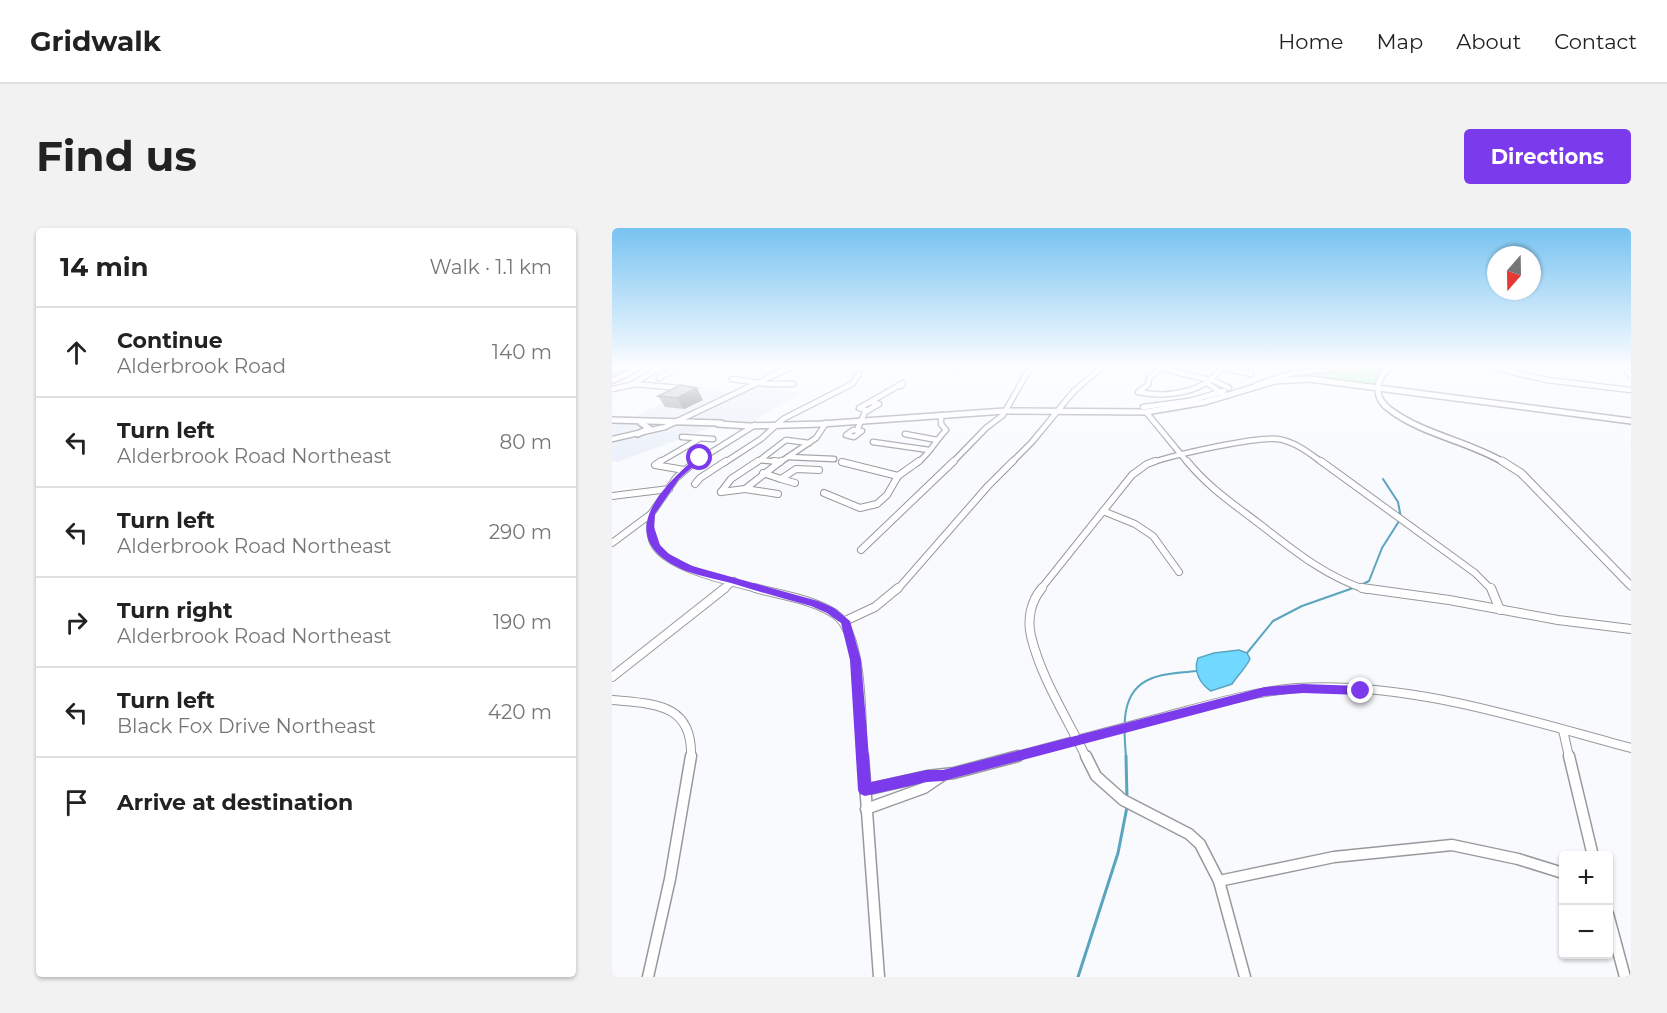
<!DOCTYPE html>
<html lang="en">
<head>
<meta charset="utf-8">
<style>
	:root { --surface:#fff; --page:#f2f2f2; --text:#222; --muted:#767676; --line:#e0e0e0; --accent:#7c3aed }
	body { margin:0; font-family:Montserrat,sans-serif; background:var(--page); color:var(--text) }
	.controls { position:absolute; right:18px; bottom:18px; display:grid; overflow:hidden; border-radius:6px; box-shadow:0 2px 4px #0004 }
	.controls button { width:54px; height:54px; display:grid; place-items:center; padding:0; border:0; border-bottom:2px solid var(--line); background:var(--surface); color:var(--text); font:30px sans-serif }
	.compass { position:absolute; left:875px; top:18px; width:54px; height:54px; border-radius:50%; background:var(--surface); box-shadow:0 2px 4px #0004; rotate:200deg }
	.stop { position:absolute; width:18px; height:18px; margin:-14px; border:4px solid #7c3aed; border-radius:50%; background:#fff }
	.stop.end { background:#7c3aed; border-color:#fff; box-shadow:0 2px 6px #0008 }
	.list { margin:0; padding:0; list-style:none }
	h2 { display:flex; justify-content:space-between; align-items:center; height:78px; margin:0; padding:0 24px; font-size:26px }
	h2 small { font-size:20px; font-weight:400; color:var(--muted) }
	.list li { display:grid; grid-template-columns:39px 1fr auto; gap:18px; align-items:center; box-sizing:border-box; height:90px; padding:0 24px; border-top:2px solid var(--line) }
	.list b { display:block; font-size:22px; white-space:nowrap }
	.list p { margin:0; font-size:20px; white-space:nowrap; color:var(--muted) }
	.list em { font-size:20px; font-style:normal; color:var(--muted) }
	.icon { flex:none; width:33px; height:33px; fill:none; stroke:currentColor; stroke-width:2; stroke-linecap:round; stroke-linejoin:round }
	.map { position:relative; flex:none; width:1019px; height:749px; overflow:hidden; border-radius:6px }
	header { display:flex; align-items:center; gap:36px; box-sizing:border-box; height:84px; padding:0 30px; background:var(--surface); border-bottom:2px solid var(--line) }
	header strong { font-size:28px }
	nav { display:flex; gap:33px; margin-inline-start:auto; font-size:21px }
	.intro { display:flex; align-items:center; justify-content:space-between; box-sizing:border-box; height:144px; padding:0 36px }
	h1 { margin:0; font-size:42px }
	.button { padding:15px 27px; border-radius:6px; background:var(--accent); color:#fff; font-size:21px; font-weight:700 }
	main { display:flex; gap:36px; padding:0 36px }
	aside { flex:1; background:var(--surface); border-radius:6px; box-shadow:0 2px 4px #0004 }
	.map>svg:first-child { display:block }
</style>
</head>
<body>
<header>
<strong>Gridwalk</strong>
<nav><a>Home</a><a>Map</a><a>About</a><a>Contact</a></nav>
</header>
<div class="intro"><h1>Find us</h1><a class="button">Directions</a></div>
<main>
<aside>
<h2>14 min<small>Walk · 1.1 km</small></h2>
<ul class="list">
<li><svg class="icon" aria-label="ahead" viewBox="0 0 24 24"><path d="M12 20V5M6 11l6-6 6 6"/></svg><div><b>Continue</b><p>Alderbrook Road</p></div><em>140 m</em></li>
<li><svg class="icon" aria-label="left" viewBox="0 0 24 24"><path d="M17 20v-9H6M10 6l-5 5 5 5"/></svg><div><b>Turn left</b><p>Alderbrook Road Northeast</p></div><em>80 m</em></li>
<li><svg class="icon" aria-label="left" viewBox="0 0 24 24"><path d="M17 20v-9H6M10 6l-5 5 5 5"/></svg><div><b>Turn left</b><p>Alderbrook Road Northeast</p></div><em>290 m</em></li>
<li><svg class="icon" aria-label="right" viewBox="0 0 24 24"><path d="M7 20v-9h11M14 6l5 5-5 5"/></svg><div><b>Turn right</b><p>Alderbrook Road Northeast</p></div><em>190 m</em></li>
<li><svg class="icon" aria-label="left" viewBox="0 0 24 24"><path d="M17 20v-9H6M10 6l-5 5 5 5"/></svg><div><b>Turn left</b><p>Black Fox Drive Northeast</p></div><em>420 m</em></li>
<li><svg class="icon" aria-label="arrive" viewBox="0 0 24 24"><path d="M6 21V4h12l-3 4 3 4H6"/></svg><div><b>Arrive at destination</b></div></li>
</ul>
</aside>
<div class="map">
<svg width="1019" height="749" viewBox="0 0 1019 749">
	<rect width="100%" height="100%" fill="#f8fafe"/>
	<!-- built -->
	<polygon fill="#e9eff9" points="146,156 189,165 135,197 106,197 5,234 0,232 0,192 16,192 84,158 125,166"/>
	<!-- green -->
	<polygon fill="#a6f5c0" points="747,138 777,138 766,156 658,150"/>
	<!-- water -->
	<path fill="#71d9ff" stroke="#5ba4bf" stroke-width="1.5" d="M627,422L635,425L638,431C633,441 626,447 620,456L599,463C588,456 581,443 586,430L602,425Z"/>
	<g fill="none" stroke-linecap="round" stroke-linejoin="round">
		<!-- stream-far1 -->
		<g stroke="#5ba4bf" stroke-width="2">
			<polyline points="749,357 757,353 770,320 789,290 786,274 771,251"/>
			<polyline points="635,425 661,393 690,378 744,359"/>
			<path d="M514,529C512,502 507,464 538,451C551,445 570,445 584,443"/>
		</g>
		<!-- stream -->
		<g stroke="#5ba4bf" stroke-width="3">
			<polyline points="514,528 515,571"/>
			<polyline points="466,749 506,625 515,579"/>
		</g>
		<defs>
			<g id="minor-far3">
				<polyline points="340,138 345,138"/>
				<path d="M549,138L537,151L536,157L526,164C554,170 593,165 609,140L639,146"/>
				<polyline points="875,138 935,152 1019,162"/>
				<polyline points="1012,138 1019,148"/>
				<polyline points="547,140 594,151 595,155 610,165"/>
				<polyline points="0,143 15,138"/>
				<polyline points="47,150 64,140 57,138"/>
				<polyline points="120,151 156,156 181,156"/>
				<polyline points="600,152 617,160"/>
				<polyline points="0,153 31,138"/>
				<polyline points="21,156 50,138"/>
				<polyline points="644,157 681,145 747,138"/>
				<polyline points="0,161 23,156 67,160 63,163"/>
				<polyline points="531,179 577,173 612,163"/>
				<polyline points="256,183 247,180 258,174"/>
				<polyline points="534,184 576,235"/>
				<polygon points="241,202 250,203 242,209 234,207"/>
				<polyline points="245,202 253,184 267,176 258,174 291,155 289,158"/>
				<polyline points="293,206 325,212"/>
				<polyline points="70,209 101,211"/>
				<polyline points="0,211 53,199 181,138"/>
				<polyline points="261,214 317,222"/>
				<polyline points="176,229 222,231"/>
				<polyline points="148,232 174,212 197,215"/>
				<polyline points="230,234 234,235"/>
				<polyline points="46,235 87,211"/>
				<polyline points="82,235 143,197"/>
				<polyline points="112,235 149,211 171,191 240,156 247,146"/>
				<polyline points="144,235 148,232 168,234"/>
				<polyline points="167,235 204,210 214,195"/>
				<path d="M305,235C317,227 324,212 334,202L329,196V187"/>
				<polyline points="340,235 374,200 391,187 419,138"/>
				<polyline points="399,235 420,214 462,163 491,138"/>
				<path d="M538,235C562,227 644,208 666,211C684,214 697,225 711,235"/>
			</g>
			<g id="minor-far2">
				<polyline points="49,233 43,237 72,242"/>
				<polyline points="162,233 168,234"/>
				<path d="M575,233C595,258 620,275 645,294C680,321 712,348 755,362"/>
				<polyline points="709,233 863,345 880,362"/>
				<polyline points="230,234 286,248"/>
				<polyline points="151,245 169,251 184,241 207,242"/>
				<polyline points="169,251 183,255"/>
				<polyline points="83,256 88,250 114,233"/>
				<polyline points="133,261 166,266"/>
				<polyline points="109,264 133,261 169,233"/>
				<polyline points="109,264 119,251 146,233"/>
				<polyline points="212,265 248,280 265,276 275,267 286,248 307,233"/>
				<polyline points="0,268 57,261"/>
				<polyline points="491,283 523,296 541,308 567,344"/>
				<path d="M39,286C38,296 37,309 43,318C59,342 122,355 149,362"/>
				<polyline points="0,315 39,286 64,250 84,233"/>
				<polyline points="249,322 342,233"/>
				<polyline points="111,362 122,353"/>
				<polyline points="285,362 376,258 401,233"/>
				<polyline points="428,362 520,247 535,236 543,233"/>
			</g>
			<g id="minor-far1">
				<path d="M143,360C169,367 200,371 223,386C252,406 249,495 251,529"/>
				<path d="M430,360C419,373 415,391 419,408C429,450 455,490 474,529"/>
				<polyline points="750,360 837,372 946,392 1019,401"/>
				<polyline points="879,360 888,382"/>
				<polyline points="233,393 263,379 286,360"/>
				<polyline points="0,449 113,360"/>
				<path d="M0,472C42,476 81,475 79,529"/>
				<polyline points="951,502 957,529"/>
				<path d="M401,529C452,515 503,502 555,488C597,477 640,464 684,460C797,453 911,491 1019,520"/>
			</g>
			<g id="minor">
				<polyline points="251,528 267,749"/>
				<polyline points="474,528 484,548 511,572 577,606 588,616 607,653 633,749"/>
				<polyline points="957,528 981,628"/>
				<polyline points="253,562 315,548 342,545 406,528"/>
				<polyline points="254,581 312,560 331,547"/>
				<polyline points="607,653 722,629 840,617 906,631 951,645"/>
				<polyline points="996,686 1013,749"/>
				<polyline points="36,749 58,651 79,528"/>
			</g>
			<g id="major-far1">
				<path d="M779,138C764,150 760,168 777,181C811,207 857,213 893,235"/>
				<polyline points="0,192 109,195"/>
				<polyline points="106,196 137,198 209,196 393,183 534,184 593,174 663,153 697,151 1019,193"/>
				<polyline points="26,206 37,200 29,195"/>
			</g>
			<polyline id="major" points="890,233 909,245 1019,358"/>
		</defs>
		<!-- minor-far3 casing -->
		<use href="#minor-far3" stroke="#97999d" stroke-width="7"/>
		<!-- minor-far2 casing -->
		<use href="#minor-far2" stroke="#97999d" stroke-width="8"/>
		<!-- minor-far1 casing -->
		<use href="#minor-far1" stroke="#97999d" stroke-width="10"/>
		<!-- minor casing -->
		<use href="#minor" stroke="#97999d" stroke-width="13"/>
		<!-- major-far1 casing -->
		<use href="#major-far1" stroke="#97999d" stroke-width="8"/>
		<!-- major casing -->
		<use href="#major" stroke="#97999d" stroke-width="9"/>
		<!-- minor-far3 -->
		<use href="#minor-far3" stroke="#fff" stroke-width="4.5"/>
		<!-- minor-far2 -->
		<use href="#minor-far2" stroke="#fff" stroke-width="6"/>
		<!-- minor-far1 -->
		<use href="#minor-far1" stroke="#fff" stroke-width="8"/>
		<!-- minor -->
		<use href="#minor" stroke="#fff" stroke-width="10"/>
		<!-- major-far1 -->
		<use href="#major-far1" stroke="#fff" stroke-width="5"/>
		<!-- major -->
		<use href="#major" stroke="#fff" stroke-width="7"/>
	</g>
	<!-- wall -->
	<polygon fill="#a2a3a7" points="46,168 91,172 72,181 53,179"/>
	<!-- shaded-wall -->
	<polygon fill="#848588" points="85,160 91,172 72,181 65,170"/>
	<!-- building -->
	<polygon fill="#bcbec2" stroke="#848588" stroke-width="1.5" points="69,157 85,160 65,170 46,168"/>
	<!-- sky -->
	<linearGradient id="sky" x2="0" y2="1"><stop stop-color="#78c3f1"/><stop offset="0.57" stop-color="#fcfdff"/><stop offset="1" stop-color="#fcfdff" stop-opacity="0"/></linearGradient>
	<rect width="1019" height="243" fill="url(#sky)"/>
	<!-- route -->
	<path fill="#7c3aed" d="M85,229L91,230L67,251L43,286L42,299L48,317L57,326L80,338L206,373L222,380L238,393L249,432L259,554L315,542H331L653,459L691,456L749,458L754,463L749,467L691,465L653,468L331,553L315,554L253,568L248,566L246,562L238,432L229,395L215,385L199,378C172,371 145,363 119,355C104,351 88,348 74,343C0,313 45,262 85,229Z"/>
</svg>
<div class="controls">
<button>+</button>
<button>−</button>
</div>
<svg class="compass" viewBox="-18 -18 36 36"><path d="M0-13l5 13h-10z" fill="#e53935"/><path d="M0 13l5-13h-10z" fill="#767676"/></svg>
<div class="stop" style="left:88px;top:230px"></div>
<div class="stop end" style="left:749px;top:463px"></div>
</div>
</main>
</body>
</html>
